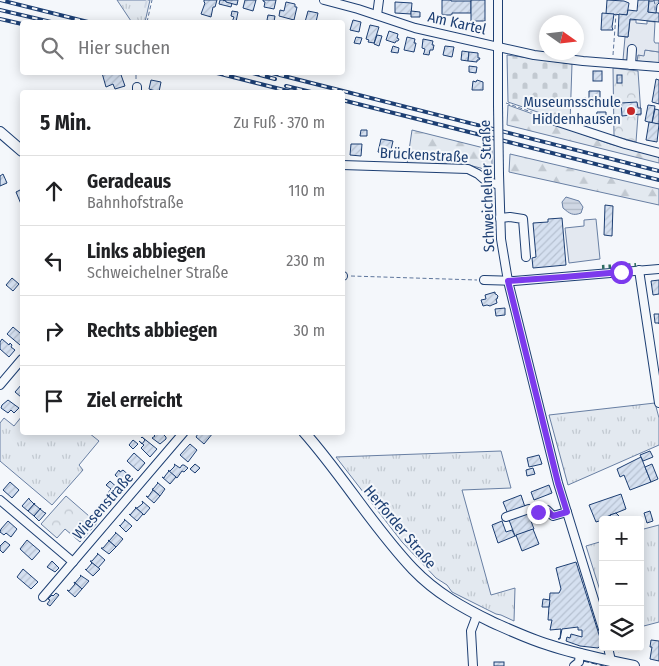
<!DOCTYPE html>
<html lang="de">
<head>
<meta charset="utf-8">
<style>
	:root { --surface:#fff; --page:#f6f6f6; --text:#202124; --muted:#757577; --line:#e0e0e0 }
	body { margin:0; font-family:"Fira Sans Condensed",sans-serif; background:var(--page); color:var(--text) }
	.controls { position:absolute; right:15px; bottom:15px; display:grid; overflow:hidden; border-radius:5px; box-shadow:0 2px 12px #0003 }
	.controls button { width:45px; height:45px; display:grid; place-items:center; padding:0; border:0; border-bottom:1px solid var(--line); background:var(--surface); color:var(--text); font:25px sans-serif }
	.compass { position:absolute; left:539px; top:15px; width:45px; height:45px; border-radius:50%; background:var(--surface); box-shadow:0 2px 12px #0003; rotate:104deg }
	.stop { position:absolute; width:15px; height:15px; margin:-11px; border:4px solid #7c3aed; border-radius:50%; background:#fff }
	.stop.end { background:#7c3aed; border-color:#fff; box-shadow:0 1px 5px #0008 }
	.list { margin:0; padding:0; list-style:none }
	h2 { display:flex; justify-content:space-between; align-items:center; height:65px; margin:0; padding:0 20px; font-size:21px }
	h2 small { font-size:16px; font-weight:400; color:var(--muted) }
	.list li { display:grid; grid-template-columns:32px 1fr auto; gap:15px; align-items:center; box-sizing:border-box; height:70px; padding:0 20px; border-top:1px solid var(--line) }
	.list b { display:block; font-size:19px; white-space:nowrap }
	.list p { margin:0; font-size:16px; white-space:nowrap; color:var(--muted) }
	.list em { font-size:16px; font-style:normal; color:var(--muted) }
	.icon { flex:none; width:28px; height:28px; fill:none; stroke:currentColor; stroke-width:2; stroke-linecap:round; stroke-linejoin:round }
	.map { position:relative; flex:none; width:659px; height:666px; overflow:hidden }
	.search { position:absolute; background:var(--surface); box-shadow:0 2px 12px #0003; left:20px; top:20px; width:325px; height:55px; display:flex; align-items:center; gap:12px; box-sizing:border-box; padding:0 18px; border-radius:5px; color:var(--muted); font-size:19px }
	.panel { position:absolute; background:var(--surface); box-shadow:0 2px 12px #0003; left:20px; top:90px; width:325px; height:345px; border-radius:5px }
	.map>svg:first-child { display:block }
</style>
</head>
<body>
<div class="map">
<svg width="659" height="666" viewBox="0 0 659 666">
	<defs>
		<pattern id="grass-tufts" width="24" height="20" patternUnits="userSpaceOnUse" patternTransform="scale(1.25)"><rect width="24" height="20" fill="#e3e9f0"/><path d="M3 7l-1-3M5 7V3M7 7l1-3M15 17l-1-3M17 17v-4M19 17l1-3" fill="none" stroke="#c2c9d1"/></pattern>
		<pattern id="forest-firs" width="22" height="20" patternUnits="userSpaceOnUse" patternTransform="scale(1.25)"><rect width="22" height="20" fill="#e3e9f0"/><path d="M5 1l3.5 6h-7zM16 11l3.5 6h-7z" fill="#c2c9d1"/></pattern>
		<pattern id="cemetery-stones" width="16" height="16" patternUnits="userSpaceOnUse" patternTransform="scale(1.25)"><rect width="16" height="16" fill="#e3e9f0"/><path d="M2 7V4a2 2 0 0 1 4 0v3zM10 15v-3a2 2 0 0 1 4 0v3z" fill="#c2c9d1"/></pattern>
		<pattern id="park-crowns" width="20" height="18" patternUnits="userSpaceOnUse" patternTransform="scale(1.25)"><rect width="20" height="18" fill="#e3e9f0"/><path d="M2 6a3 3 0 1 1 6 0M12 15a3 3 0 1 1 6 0" fill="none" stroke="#c2c9d1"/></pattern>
		<pattern id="water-rules" width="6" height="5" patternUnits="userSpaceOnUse" patternTransform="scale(1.25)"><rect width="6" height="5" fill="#cfd7e4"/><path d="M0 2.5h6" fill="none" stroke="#b1bac7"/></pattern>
		<pattern id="building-hatch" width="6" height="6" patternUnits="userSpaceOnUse" patternTransform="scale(1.25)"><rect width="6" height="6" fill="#d5e0f0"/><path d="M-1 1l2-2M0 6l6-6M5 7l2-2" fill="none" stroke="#b6c1d1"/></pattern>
	</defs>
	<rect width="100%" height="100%" fill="#f4f7fb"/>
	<!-- grass -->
	<g fill="url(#grass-tufts)" stroke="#687fa3">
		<polygon points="117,0 150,0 145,22 136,22 131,21"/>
		<polygon points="645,50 659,52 659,63 637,61 638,55"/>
		<polygon points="655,403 659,418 659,445 568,485 549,415"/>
		<polygon points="22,416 22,432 89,433 99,441 79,465 83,470 52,505 0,461 0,423 4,418 14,426"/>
		<polygon points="501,451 511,488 462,490 491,595 515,588 514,621 501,615 496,614 452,592 447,585 436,578 402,542 336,457"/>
		<polygon points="659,525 659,622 640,627 640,530"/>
		<polygon points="603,541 603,600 586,546"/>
	</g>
	<!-- forest -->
	<g fill="url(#forest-firs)" stroke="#687fa3">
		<polygon points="508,105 541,117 542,120 610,144 659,157 659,163 507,125"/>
		<polygon points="412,130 492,150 492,171 461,163 407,164"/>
		<polygon points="510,154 659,189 659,205 509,172"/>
	</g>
	<!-- cemetery -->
	<polygon fill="url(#cemetery-stones)" stroke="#687fa3" points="507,55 572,64 570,123 508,102"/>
	<!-- park -->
	<g fill="url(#park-crowns)" stroke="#687fa3">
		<polygon points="613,68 638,71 641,115 638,115 636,142 614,136"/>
		<polygon points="66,496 97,523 80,542 65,529 57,538 41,524"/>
	</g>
	<!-- parking -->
	<g fill="#e3e8f0" stroke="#687fa3">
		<polygon points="630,20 636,20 636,23 647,24 647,21 655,22 654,41 655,43 659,43 659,52 645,50 644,56 638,55 637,61 623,60 625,37 628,37"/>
		<polygon points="596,219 600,259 569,263 565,228 584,226 584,220"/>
	</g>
	<!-- water -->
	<path fill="url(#water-rules)" stroke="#687fa3" d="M566,197L579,201L583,207L581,213C573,216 570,214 563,208L562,202Z"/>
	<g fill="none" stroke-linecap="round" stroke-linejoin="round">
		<!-- stream -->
		<polyline stroke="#cfd7e4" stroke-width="2" points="145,7 147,0"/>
	</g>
	<!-- building -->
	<g fill="url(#building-hatch)" stroke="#1d3f73">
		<polygon points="204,0 217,0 215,7 213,7 211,17 201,14 205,3 204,2"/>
		<polygon points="220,0 223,0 232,3 231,7 219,4"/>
		<polygon points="223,0 238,0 237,5 226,2 226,1"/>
		<polygon points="245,0 256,0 253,11 243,8"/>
		<polygon points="263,0 276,0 274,9 264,7 265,2 263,1"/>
		<polygon points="442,0 451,0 451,1 471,1 471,13 452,13 452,15 442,15"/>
		<rect x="471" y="0" width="14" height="21"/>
		<polygon points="607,0 624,1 629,3 627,15 606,14"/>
		<polygon points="638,0 649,0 648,12 659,13 659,22 630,19 628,37 618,36 619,14 627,15 628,10 637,11"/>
		<polygon points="655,0 659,0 659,3 657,5 656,13 648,12 649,1 653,1"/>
		<polygon points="286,2 295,4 295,7 297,7 294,20 279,16 280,10 284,11"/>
		<polygon points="395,2 412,3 411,14 395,13"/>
		<polygon points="232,11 238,12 236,22 232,22 234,17 231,16"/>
		<polygon points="308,11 318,13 316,22 305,22"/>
		<polygon points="411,11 420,12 420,17 411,17"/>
		<polygon points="602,13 614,14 612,27 613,30 601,30"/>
		<polygon points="268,15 275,16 274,22 267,20"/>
		<polygon points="353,20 361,22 359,32 350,30"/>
		<polygon points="370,25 379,27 374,43 368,42 369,40 366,39"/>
		<polygon points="389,31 398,34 397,38 399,39 398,41 396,41 395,43 386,40"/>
		<polygon points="377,35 382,36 379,46 374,44"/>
		<polygon points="356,37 362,38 360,44 354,43"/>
		<polygon points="407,37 415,39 414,43 416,43 414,52 404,50"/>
		<polygon points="423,39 433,41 432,45 434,45 433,50 430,50 429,55 423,54 424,53 425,49 422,48"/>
		<polygon points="393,46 399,48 398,53 391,52"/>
		<polygon points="445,46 454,47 452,57 443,55"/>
		<polygon points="462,51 469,52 468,61 461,60"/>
		<polygon points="469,52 478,53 478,58 480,58 479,60 477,60 477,62 468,61"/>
		<polygon points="469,66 477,67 476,73 469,72"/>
		<rect x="593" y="71" width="9" height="10"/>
		<polygon points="104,72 120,72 125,86 115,89 113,84 106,87 102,73"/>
		<rect x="617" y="75" width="5" height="8"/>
		<polygon points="656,79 659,80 659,104 652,102"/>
		<polygon points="151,80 161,82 159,92 149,89"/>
		<polygon points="477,80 483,82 483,90 472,90 473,81 476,82"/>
		<polygon points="589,91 600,91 600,105 585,105 585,97 585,100 589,100"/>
		<polygon points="637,102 638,108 641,108 641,114 622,116 621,103"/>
		<polygon points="648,105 655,106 652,123 645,121"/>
		<polygon points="655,109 659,110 659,124 652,123"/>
		<polygon points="597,112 606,112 606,121 596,121"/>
		<polygon points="649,122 659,124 657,142 646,140"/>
		<polygon points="361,130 367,130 367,136 360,136"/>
		<polygon points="381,139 393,141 390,154 378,152"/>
		<polygon points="351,144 362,144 361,156 350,155"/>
		<polygon points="3,174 7,183 0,186 0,176"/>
		<polygon points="22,189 22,203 21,204 16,192"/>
		<polygon points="605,205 613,206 612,236 604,235"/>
		<polygon points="562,218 566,265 533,268 532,258 536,257 533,223 548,222 548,219"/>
		<polygon points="12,278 19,284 13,291 6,285"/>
		<polygon points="659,280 659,294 653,295 651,281"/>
		<polygon points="495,292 495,294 496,294 498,296 497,299 496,299 497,303 492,305 490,306 487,305 483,306 481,300 486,299 485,295"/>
		<polygon points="505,308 505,315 496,316 495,309"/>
		<polygon points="654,314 659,314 659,324 659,323 655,323"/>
		<polygon points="13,327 20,333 21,332 22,333 22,343 20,345 7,334"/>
		<polygon points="2,339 9,345 10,343 12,345 11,347 15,350 9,357 0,349 0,342"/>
		<polygon points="22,384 22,396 21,397 15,392"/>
		<polygon points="8,400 19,408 14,413 11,410 8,413 1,408 2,405"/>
		<polygon points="151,432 164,432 163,434 166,437 166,439 160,444 152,438 155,436"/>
		<polygon points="199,432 213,432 213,433 204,444 196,437"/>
		<polygon points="142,437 157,449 150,457 141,448 144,445 139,441 142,444 145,440 142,437 141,438"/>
		<polygon points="133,440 138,444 133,449 129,445"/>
		<polygon points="190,444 197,450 188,462 180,455"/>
		<polygon points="650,451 653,457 643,461 640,455"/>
		<polygon points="134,453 145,463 138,471 127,461"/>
		<polygon points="539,455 542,464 529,467 527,458"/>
		<polygon points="641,457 651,482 630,490 624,475 620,477 617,469"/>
		<polygon points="174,464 180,468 182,465 184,465 188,468 184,472 182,471 177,478 168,471 170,471 174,467 175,465"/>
		<polygon points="195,464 200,468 195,473 190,469"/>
		<polygon points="652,464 658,479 651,482 645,467"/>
		<polygon points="533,468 535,474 527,476 526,470"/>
		<polygon points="119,470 120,472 123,470 132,478 126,485 115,475"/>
		<polygon points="168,470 176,477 170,484 162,477 164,478 165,476 169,471"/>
		<polygon points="110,481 121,491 114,499 108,493 111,489 106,485"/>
		<polygon points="10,482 19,490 12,498 3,490"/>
		<polygon points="157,482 165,489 160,496 152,489 153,489 158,483"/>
		<polygon points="549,485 552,493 534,500 531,492"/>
		<polygon points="152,489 160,496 154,503 146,496 148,497 153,490"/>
		<polygon points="621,494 626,509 601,519 602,520 596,522 589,505"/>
		<polygon points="521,495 525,507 508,514 503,502"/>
		<polygon points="29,498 29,499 34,504 35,503 28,511 22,506"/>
		<polygon points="142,501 150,508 144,515 136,508 137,508 141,505 143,503"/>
		<polygon points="101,502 108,508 99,518 94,514 97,510 96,509"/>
		<polygon points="35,503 34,504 40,509 41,508 34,516 28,511"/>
		<polygon points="135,507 143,514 137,521 129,514 130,515 136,508"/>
		<polygon points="41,508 40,509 45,513 46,513 39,521 34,516"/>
		<polygon points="650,511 653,521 647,523 644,513"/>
		<polygon points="528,513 534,529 515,536 509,520"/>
		<polygon points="616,513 621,518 613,520 610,515"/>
		<polygon points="124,519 132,526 126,532 119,525 120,526 125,520"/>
		<polygon points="8,521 17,529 11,537 6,533 4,535 0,532 1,529"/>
		<polygon points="502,521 506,532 512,530 515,536 498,543 492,525"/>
		<polygon points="533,529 539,544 522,551 516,535"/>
		<polygon points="115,532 123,539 116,547 108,540 109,541 116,533"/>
		<polygon points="27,540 40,551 32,560 20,549"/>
		<polygon points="108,540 116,547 109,554 101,548 103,548 109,541"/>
		<polygon points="5,541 10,545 3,553 0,550 0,546"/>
		<polygon points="97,553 105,560 98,568 90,561 92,561 98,554"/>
		<polygon points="52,561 59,568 55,572 47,567"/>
		<polygon points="91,562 100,569 93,576 85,569 86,570 92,563"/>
		<polygon points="576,562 602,644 598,648 580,646 566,641 567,637 570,638 571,634 582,637 582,630 578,630 578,627 562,629 560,639 558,639 560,638 561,629 550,630 552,620 548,620 550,593 559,593 561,589 556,568"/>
		<polygon points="23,569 38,582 31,589 17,577"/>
		<polygon points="80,575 89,581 82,589 74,582 75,583 81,576"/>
		<polygon points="74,582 82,589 75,597 67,590 69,591 75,584"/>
		<polygon points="56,593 59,595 50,606 47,604 50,600 48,599 52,595 53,596"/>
		<polygon points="543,599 550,600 549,607 542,607"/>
		<polygon points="651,640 659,641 659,661 650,659 652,647 650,647"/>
		<rect x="494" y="662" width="10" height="4"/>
	</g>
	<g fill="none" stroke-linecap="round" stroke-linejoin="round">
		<defs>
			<g id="minor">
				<polyline points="324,0 358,9 415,28 534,55 583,61 659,67"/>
				<polyline points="498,0 498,105"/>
				<polyline points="377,15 379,0"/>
				<polyline points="631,65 632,49"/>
				<polyline points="137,87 137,92"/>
				<polyline points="546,118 625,144 659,153"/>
				<polyline points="342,165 468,169 478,174 486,181 499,185"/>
				<polyline points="499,174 501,239 508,281 558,483 603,629"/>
				<polyline points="500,218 510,217 523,219 526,257"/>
				<polyline points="639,270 659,403"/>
				<polyline points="342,276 343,276"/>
				<polyline points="484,280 514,281 659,269"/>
				<polyline points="0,385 22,359"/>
				<polyline points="0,500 73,562"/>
				<polyline points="506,517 529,509 538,512 547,510 553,516 567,512"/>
				<polyline points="43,597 184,432"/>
				<polyline points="608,647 611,661"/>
				<polyline points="473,666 471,631 477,615"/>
				<polyline points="574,666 579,662 580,653"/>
			</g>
			<g id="major">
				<polyline points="0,132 22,151"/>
				<path d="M304,432C343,476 373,527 413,569C436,593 463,608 492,622C510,630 529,639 549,645C576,654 605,660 634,666"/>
			</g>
		</defs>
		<!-- minor casing -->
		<use href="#minor" stroke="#1d3f73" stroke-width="10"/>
		<!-- major casing -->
		<use href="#major" stroke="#1d3f73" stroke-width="12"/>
		<!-- path -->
		<g stroke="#5e769c" stroke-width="1" stroke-dasharray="4 2.5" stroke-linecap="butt">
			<polyline points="654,0 655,5 655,12"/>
			<polyline points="147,22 152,0"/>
			<polyline points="613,55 616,14"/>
			<polyline points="136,79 136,72"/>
			<polyline points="506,103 540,115"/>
			<polyline points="351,276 477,280"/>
			<polyline points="616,647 619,653"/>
		</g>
		<!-- minor -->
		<use href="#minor" stroke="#f4f7fb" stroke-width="8"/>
		<!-- major -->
		<use href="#major" stroke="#f4f7fb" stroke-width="10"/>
		<defs>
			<g id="rail">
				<polyline points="0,0 88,22"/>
				<polyline points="0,10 51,22"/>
				<polyline points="0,19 22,24"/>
				<polyline points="213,72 292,92"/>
				<polyline points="249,72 275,79"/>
				<polyline points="268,72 659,171"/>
				<polyline points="286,86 311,92"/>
				<polyline points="342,100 659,180"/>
			</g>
		</defs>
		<!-- rail casing -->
		<use href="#rail" stroke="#1d3f73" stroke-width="4"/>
		<!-- rail -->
		<use href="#rail" stroke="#f4f7fb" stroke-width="2" stroke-dasharray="5.5" stroke-linecap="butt"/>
		<defs>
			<polyline id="minor-bridge" points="498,105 499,174"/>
		</defs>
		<!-- minor-bridge casing -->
		<use href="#minor-bridge" stroke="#1d3f73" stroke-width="10" stroke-linecap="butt"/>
		<!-- minor-bridge -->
		<use href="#minor-bridge" stroke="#f4f7fb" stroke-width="8"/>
		<!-- hedge -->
		<polyline stroke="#2c6c60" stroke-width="4" stroke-dasharray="2.5 4" stroke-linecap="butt" points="602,267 636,265"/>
		<!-- fence -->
		<polyline stroke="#1d3f73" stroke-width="1" stroke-dasharray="6 2.5" stroke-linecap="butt" points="583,661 604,666"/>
	</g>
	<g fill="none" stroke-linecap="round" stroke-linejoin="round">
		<!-- route -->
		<polyline stroke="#7c3aed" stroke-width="6" points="538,512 547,510 553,516 567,512 558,483 508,281 564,277 621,272"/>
	</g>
	<!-- markers -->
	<circle fill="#c62828" stroke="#f4f7fb" stroke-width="2" cx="631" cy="111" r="5"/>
	<g text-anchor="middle" stroke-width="4" stroke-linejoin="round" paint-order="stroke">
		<!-- street labels -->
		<g font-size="15" fill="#1d3f73" stroke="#f4f7fb">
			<text transform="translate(457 23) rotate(13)" y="5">Am Kartel</text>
			<text transform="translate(424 155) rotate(3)" y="5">Brückenstraße</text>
			<text transform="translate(487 186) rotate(-92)" y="5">Schweichelner Straße</text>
			<text transform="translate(103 506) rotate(-49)" y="5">Wiesenstraße</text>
			<text transform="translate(400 527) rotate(50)" y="5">Herforder Straße</text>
		</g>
		<!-- poi labels -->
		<g font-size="15" fill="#1d3f73" stroke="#f4f7fb" text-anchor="end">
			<text x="621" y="107">Museumsschule<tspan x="621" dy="17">Hiddenhausen</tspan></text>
		</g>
	</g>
</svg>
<div class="controls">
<button>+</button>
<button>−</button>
<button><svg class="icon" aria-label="layers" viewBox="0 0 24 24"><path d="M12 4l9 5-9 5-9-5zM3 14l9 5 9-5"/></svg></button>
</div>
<svg class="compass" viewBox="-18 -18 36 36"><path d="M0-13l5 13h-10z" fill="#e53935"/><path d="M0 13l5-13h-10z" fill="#757577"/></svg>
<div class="stop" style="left:621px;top:272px"></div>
<div class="stop end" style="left:538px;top:512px"></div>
<div class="search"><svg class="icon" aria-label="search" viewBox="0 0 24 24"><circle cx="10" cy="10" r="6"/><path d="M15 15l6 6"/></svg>Hier suchen</div>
<section class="panel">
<h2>5 Min.<small>Zu Fuß · 370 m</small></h2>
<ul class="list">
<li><svg class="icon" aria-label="ahead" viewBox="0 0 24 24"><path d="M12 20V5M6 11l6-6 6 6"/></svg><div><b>Geradeaus</b><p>Bahnhofstraße</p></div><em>110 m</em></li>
<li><svg class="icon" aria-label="left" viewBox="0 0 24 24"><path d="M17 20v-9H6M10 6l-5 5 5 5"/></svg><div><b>Links abbiegen</b><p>Schweichelner Straße</p></div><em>230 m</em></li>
<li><svg class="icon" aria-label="right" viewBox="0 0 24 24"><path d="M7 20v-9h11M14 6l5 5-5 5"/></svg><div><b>Rechts abbiegen</b></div><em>30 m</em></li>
<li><svg class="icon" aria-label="arrive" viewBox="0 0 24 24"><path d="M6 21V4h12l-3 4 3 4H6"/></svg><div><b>Ziel erreicht</b></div></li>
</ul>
</section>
</div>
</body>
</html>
